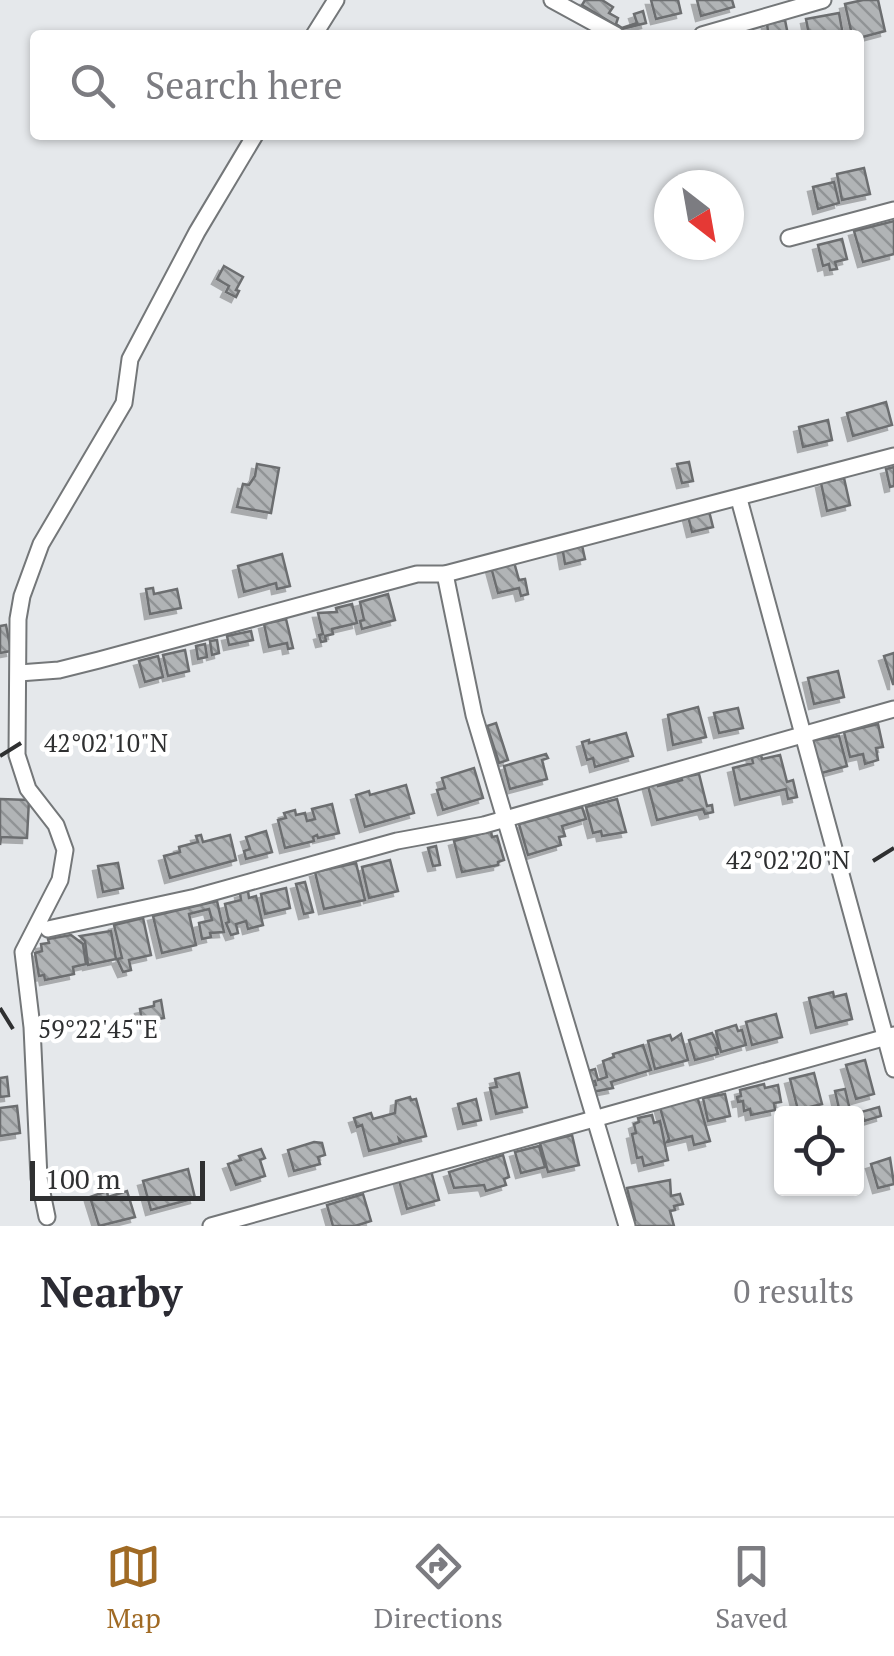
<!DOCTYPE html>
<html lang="en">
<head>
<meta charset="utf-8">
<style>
	:root { --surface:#fff; --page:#f2f2f3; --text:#2b2b33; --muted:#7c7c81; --line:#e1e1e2; --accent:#a06a24 }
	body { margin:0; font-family:"PT Serif",serif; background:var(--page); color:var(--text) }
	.controls { position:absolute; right:30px; bottom:30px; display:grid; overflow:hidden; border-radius:10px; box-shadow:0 2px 8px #0004 }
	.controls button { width:90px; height:90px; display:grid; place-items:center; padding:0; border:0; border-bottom:2px solid var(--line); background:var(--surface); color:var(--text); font:50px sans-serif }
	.compass { position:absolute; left:654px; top:170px; width:90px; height:90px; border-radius:50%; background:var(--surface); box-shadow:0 2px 8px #0004; rotate:149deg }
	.scale { position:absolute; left:30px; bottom:25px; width:175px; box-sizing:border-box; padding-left:10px; border:5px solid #2f3031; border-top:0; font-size:28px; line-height:35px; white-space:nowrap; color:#2f3031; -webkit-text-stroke:8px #fff; paint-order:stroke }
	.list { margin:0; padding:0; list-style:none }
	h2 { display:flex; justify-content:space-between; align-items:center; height:130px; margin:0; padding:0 40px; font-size:42px }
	h2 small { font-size:32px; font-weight:400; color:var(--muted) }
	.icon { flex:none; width:55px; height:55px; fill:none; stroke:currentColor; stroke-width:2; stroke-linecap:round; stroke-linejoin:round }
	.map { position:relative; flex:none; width:894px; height:1226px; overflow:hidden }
	.search { position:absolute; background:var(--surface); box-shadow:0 2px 8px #0004; left:30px; right:30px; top:30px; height:110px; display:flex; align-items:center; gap:25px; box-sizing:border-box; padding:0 35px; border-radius:10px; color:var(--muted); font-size:38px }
	.sheet { height:290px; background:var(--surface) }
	nav { display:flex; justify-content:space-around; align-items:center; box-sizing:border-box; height:140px; border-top:2px solid var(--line); background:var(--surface); font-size:28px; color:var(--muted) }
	nav a { display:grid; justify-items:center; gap:5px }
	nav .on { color:var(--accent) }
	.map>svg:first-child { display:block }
</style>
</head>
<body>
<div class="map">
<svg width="894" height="1226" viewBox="0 0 894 1226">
	<defs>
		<pattern id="building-back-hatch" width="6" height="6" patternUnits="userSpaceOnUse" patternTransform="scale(2.5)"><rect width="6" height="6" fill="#b1b4b6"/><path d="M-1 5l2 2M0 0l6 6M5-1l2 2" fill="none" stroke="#909395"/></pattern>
		<filter id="shadow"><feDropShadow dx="-5" dy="5" stdDeviation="0" flood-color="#0004"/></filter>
	</defs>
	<rect width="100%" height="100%" fill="#e5e8eb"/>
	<!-- building -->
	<g fill="url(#building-back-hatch)" stroke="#6c6e70" stroke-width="2.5" filter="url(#shadow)">
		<polygon points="585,0 602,0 613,7 609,13 618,18 616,24 622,28 637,23 634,14 643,11 646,23 622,29 582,5"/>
		<polygon points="651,0 678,0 681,13 656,19"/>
		<polygon points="697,0 732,0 734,7 701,16"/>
		<polygon points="863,0 878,0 885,31 859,38 852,35 845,4"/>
		<polygon points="839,13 843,35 809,35 806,19"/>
		<polygon points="785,20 788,35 749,35 768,31 767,24"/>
		<polygon points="864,168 870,194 842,200 837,174"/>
		<polygon points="834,182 839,203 818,209 813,187"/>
		<polygon points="894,221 894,254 863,262 854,231"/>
		<polygon points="842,239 847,259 835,262 837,269 830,270 829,264 823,266 818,245"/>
		<polygon points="224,266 243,277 236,290 239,291 236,297 226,292 229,286 217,279"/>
		<polygon points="886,402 892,425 853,436 847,413"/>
		<polygon points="828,420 832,440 803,447 799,427"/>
		<polygon points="689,462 693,481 682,483 677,464"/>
		<polygon points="257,464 279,468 271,513 237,507 243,484 249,485 255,476"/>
		<polygon points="894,467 894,486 890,487 886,469"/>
		<polygon points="844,478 850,505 827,511 821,483"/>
		<polygon points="709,511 713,527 692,532 688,516"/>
		<polygon points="581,541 585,559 565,564 562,546"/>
		<polygon points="282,554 290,586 277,589 276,583 244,592 238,566"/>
		<polygon points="514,562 519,580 525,579 528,594 521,596 519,588 498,593 491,567"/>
		<polygon points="153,588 154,594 177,589 181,608 150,614 146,589"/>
		<polygon points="388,594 395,620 362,629 360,621 364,620 360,602"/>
		<polygon points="352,604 357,623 332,629 333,634 325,636 326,641 321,642 319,635 323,634 318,613 337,612 336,608"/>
		<polygon points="286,619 293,648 288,649 287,643 269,647 264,624"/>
		<polygon points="6,625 11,651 0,653 0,626"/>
		<polygon points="251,631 253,640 229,645 227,636"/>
		<polygon points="217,640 219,653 212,655 210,641"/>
		<polygon points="205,644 207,657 198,659 196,646"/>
		<polygon points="185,650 189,671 168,676 163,655"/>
		<polygon points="894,653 894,684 893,684 884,656"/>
		<polygon points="158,656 163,677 145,682 139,661"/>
		<polygon points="838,671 844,697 814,704 808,678"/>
		<polygon points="698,707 706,737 673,745 668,715"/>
		<polygon points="738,708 743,728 719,733 714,713"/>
		<polygon points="496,723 508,760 499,763 487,726"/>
		<polygon points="878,724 883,747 876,748 878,760 865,764 863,754 850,757 844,732"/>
		<polygon points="626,733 633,756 595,767 593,758 587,760 582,742 589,740 589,743"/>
		<polygon points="839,736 847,766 818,774 809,741"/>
		<polygon points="760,752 762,759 780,755 787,782 793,780 797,797 788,799 786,789 740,800 733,768 753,763 751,754"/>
		<polygon points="546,754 548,758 542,760 547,779 510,789 504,766"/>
		<polygon points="474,768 483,798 443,810 437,790 445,788 442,778"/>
		<polygon points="687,771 689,776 699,774 707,806 712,805 713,812 705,814 703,809 657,820 647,782 657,779 658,786 682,780 680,773"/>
		<polygon points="406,785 414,813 365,827 356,795 369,791 370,795"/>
		<polygon points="0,799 29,800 27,838 1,837 0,845"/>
		<polygon points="617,799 626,832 602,836 601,831 593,833 586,807"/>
		<polygon points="332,804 339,833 318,838 317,835 313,837 314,841 285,848 278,820 286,818 284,813 295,810 296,815 305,813 307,821 315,819 312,809"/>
		<polygon points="582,807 586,819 562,826 565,836 559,837 561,845 528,855 519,824"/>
		<polygon points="266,831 272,852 246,859 244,851 250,849 246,837"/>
		<polygon points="491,831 492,837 497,836 504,860 498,862 498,865 462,872 454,841"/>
		<polygon points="201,835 203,842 230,835 236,860 170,878 164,856 180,852 179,847 198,842 196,836"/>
		<polygon points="436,846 440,865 433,866 428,848"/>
		<polygon points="390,860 398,891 369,898 362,867"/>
		<polygon points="118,863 123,888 103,892 98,866"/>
		<polygon points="356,863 365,900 324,909 315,872"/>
		<polygon points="305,882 313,912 304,914 296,884"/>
		<polygon points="286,888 290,908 265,914 261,894"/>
		<polygon points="248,891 249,898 256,896 263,925 248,929 246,921 236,924 238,933 231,935 226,923 229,922 225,904 241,900 240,893"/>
		<polygon points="217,901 224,932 210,933 211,937 202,939 199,923 212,920 209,909 189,914 196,945 162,953 153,916"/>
		<polygon points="143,918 151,955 129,960 131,970 123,972 117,959 122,958 114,925"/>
		<polygon points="111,931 116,959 88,965 85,941 80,936"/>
		<polygon points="71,935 83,944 86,964 73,967 74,974 45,980 44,975 39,976 35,953 42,951 41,944 49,943 48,939"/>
		<polygon points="833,992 834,997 846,994 852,1019 816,1028 809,998"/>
		<polygon points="161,1000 164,1018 142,1022 140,1009 154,1006 154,1002"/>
		<polygon points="776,1014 782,1037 752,1045 746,1022"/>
		<polygon points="736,1025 738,1031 742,1030 746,1045 721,1052 716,1031"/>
		<polygon points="712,1033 719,1048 716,1048 718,1054 695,1060 689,1040"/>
		<polygon points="681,1034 688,1060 655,1069 648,1041 670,1035 672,1040"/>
		<polygon points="643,1045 651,1070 611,1082 613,1088 592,1092 590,1087 596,1085 595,1081 591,1082 588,1071 595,1069 598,1080 607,1077 603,1061 614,1057 613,1054"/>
		<polygon points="865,1060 874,1094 856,1099 846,1065"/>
		<polygon points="519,1073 527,1107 496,1114 490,1088 497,1087 495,1079"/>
		<polygon points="814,1073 822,1104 798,1110 790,1079"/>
		<polygon points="7,1077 9,1096 0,1097 0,1078"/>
		<polygon points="764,1084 765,1088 778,1085 781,1102 774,1103 775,1110 751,1115 750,1109 744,1111 743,1101 738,1102 737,1097 741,1096 740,1090"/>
		<polygon points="845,1089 850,1110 840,1113 835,1091"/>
		<polygon points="725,1094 730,1116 708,1121 703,1098"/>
		<polygon points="697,1096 710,1141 694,1145 692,1136 667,1142 669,1139 659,1104"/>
		<polygon points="410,1097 411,1100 416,1099 426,1136 402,1142 399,1139 400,1143 369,1151 362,1125 357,1127 354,1118 371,1113 373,1119 395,1113 396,1101"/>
		<polygon points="476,1099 481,1120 463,1124 458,1104"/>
		<polygon points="17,1106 20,1133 0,1136 0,1108"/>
		<polygon points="879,1107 881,1116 864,1121 861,1112"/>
		<polygon points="652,1115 654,1123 660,1121 668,1160 644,1166 642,1157 637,1158 632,1134 636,1133 634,1124 639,1122 638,1118"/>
		<polygon points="572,1135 579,1165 548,1172 540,1143"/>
		<polygon points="314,1142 322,1143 325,1155 318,1157 320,1164 294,1171 288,1150"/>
		<polygon points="539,1146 545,1167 521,1173 515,1152"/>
		<polygon points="261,1149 265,1158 260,1160 265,1176 236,1185 228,1164 241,1160 239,1156"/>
		<polygon points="503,1155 509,1177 504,1179 506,1185 486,1191 484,1185 454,1188 449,1172"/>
		<polygon points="890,1158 894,1184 878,1188 871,1164"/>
		<polygon points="188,1169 195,1198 151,1210 143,1181"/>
		<polygon points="431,1171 439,1200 407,1209 399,1180"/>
		<polygon points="670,1180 671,1196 680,1194 683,1204 674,1206 675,1210 670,1211 674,1226 629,1226 628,1222 635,1220 627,1188"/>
		<polygon points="107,1191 108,1197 127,1191 135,1217 99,1226 90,1197"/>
		<polygon points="363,1194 371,1221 355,1226 333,1226 327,1205"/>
	</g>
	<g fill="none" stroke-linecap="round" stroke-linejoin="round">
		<defs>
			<g id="minor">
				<polyline points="552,0 616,35"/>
				<polyline points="314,35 336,0"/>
				<polyline points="702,35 823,0"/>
				<polyline points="789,238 894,210"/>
				<polyline points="739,499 894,1069"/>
				<polyline points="445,574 474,715 627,1226"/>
				<polyline points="19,673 59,670 99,660 417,574 445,574 894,456"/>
				<polyline points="48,929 196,897 397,841 484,825 894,709"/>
				<polyline points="47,1217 39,1178 32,1027 23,952 60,880 65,850 56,825 28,789 17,755 18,619 22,596 41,544 124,403 130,359 197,232 255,135"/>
				<polyline points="211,1226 894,1035"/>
			</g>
		</defs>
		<!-- minor casing -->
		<use href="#minor" stroke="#747779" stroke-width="19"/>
		<!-- minor -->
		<use href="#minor" stroke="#fff" stroke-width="15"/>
	</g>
	<!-- ticks -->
	<path fill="none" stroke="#2f3031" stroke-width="4" d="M0,756L21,743M873,861L894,848M0,1008L13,1029"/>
	<g font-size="25" text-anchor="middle" fill="#2f3031" stroke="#fff" stroke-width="9" stroke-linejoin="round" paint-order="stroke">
		<text x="106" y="752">42°02'10"N</text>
		<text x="788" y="869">42°02'20"N</text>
		<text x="98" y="1038">59°22'45"E</text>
	</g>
</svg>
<div class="controls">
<button><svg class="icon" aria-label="locate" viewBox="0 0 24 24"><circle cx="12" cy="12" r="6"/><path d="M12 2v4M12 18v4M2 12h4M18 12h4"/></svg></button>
</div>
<svg class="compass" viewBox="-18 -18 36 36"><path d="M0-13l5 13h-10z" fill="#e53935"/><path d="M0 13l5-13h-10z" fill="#7c7c81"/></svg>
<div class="scale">100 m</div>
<div class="search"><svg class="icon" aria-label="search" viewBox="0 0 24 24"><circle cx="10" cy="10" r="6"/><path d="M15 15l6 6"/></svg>Search here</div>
</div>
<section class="sheet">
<h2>Nearby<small>0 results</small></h2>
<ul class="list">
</ul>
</section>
<nav>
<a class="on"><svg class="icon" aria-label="map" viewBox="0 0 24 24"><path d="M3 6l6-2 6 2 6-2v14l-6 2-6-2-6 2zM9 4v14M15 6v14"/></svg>Map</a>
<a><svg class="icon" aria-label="directions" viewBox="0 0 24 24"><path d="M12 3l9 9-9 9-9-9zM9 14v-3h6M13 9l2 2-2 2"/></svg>Directions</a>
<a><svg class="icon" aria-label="saved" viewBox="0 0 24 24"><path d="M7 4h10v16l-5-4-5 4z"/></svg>Saved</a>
</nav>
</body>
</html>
